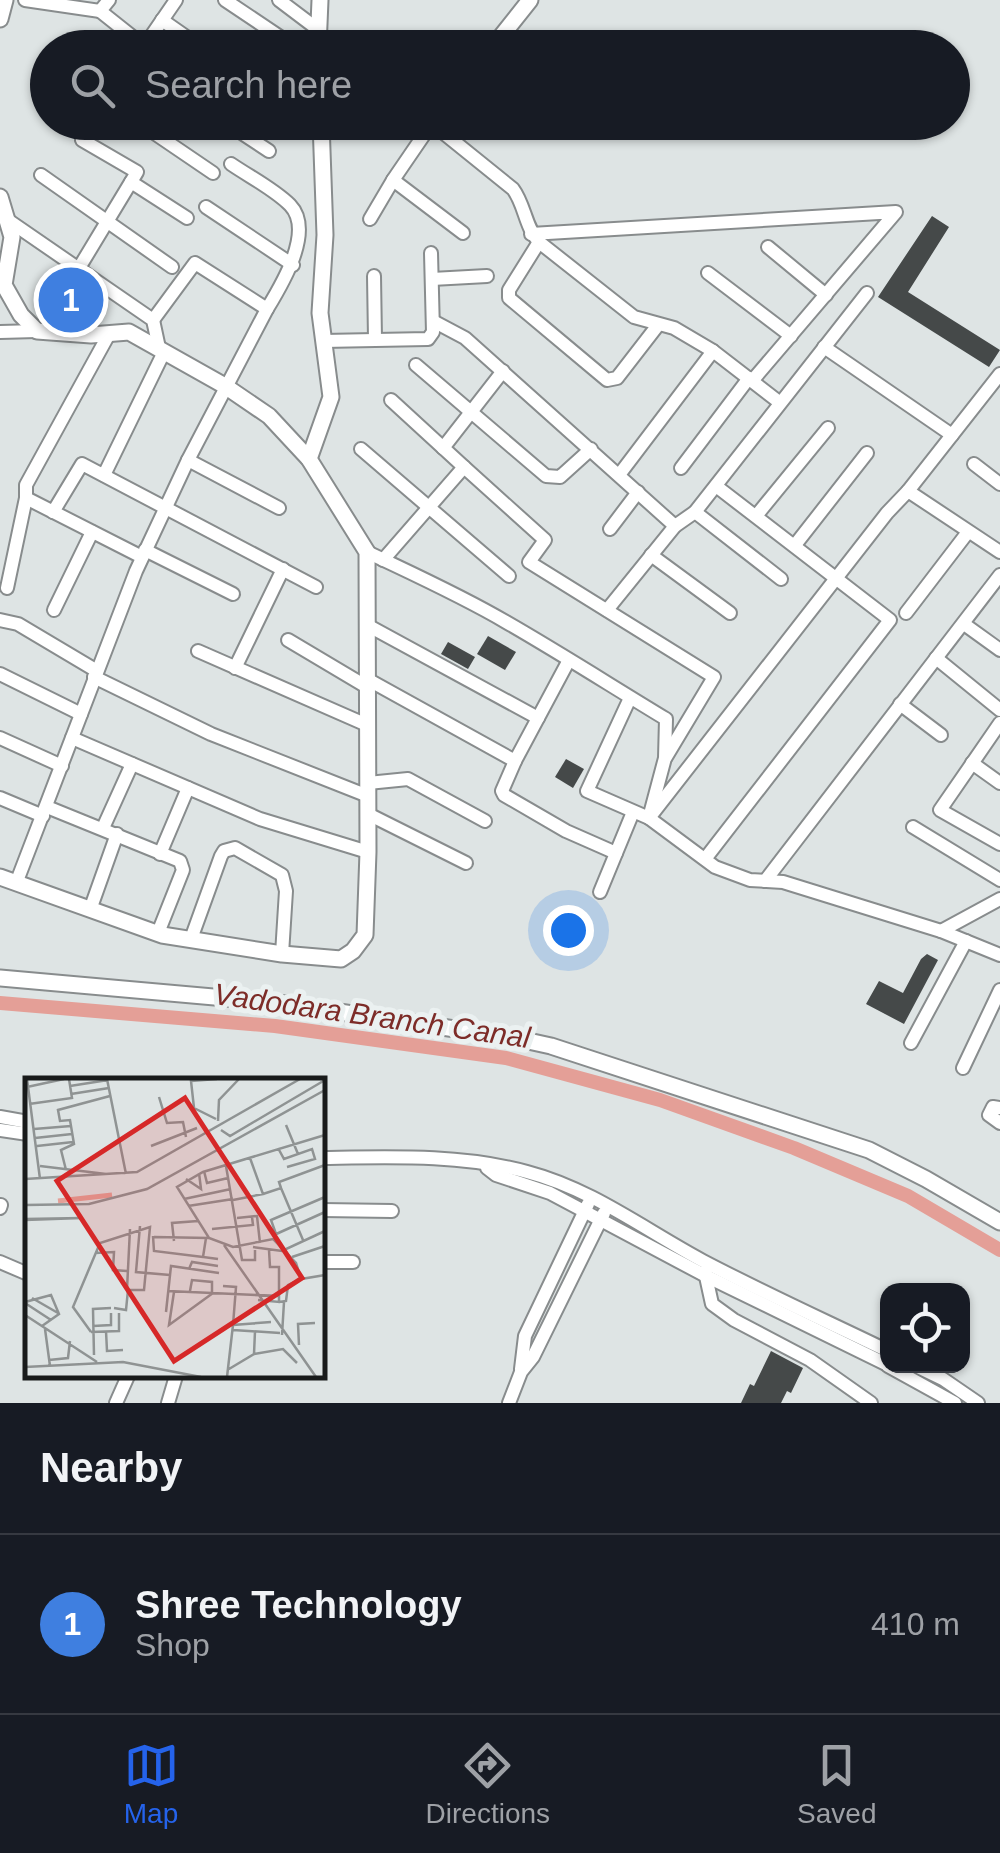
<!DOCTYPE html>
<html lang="en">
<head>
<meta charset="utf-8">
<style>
	:root { --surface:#171b24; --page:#242831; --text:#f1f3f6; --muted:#9ea1a6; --line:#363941; --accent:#2563eb }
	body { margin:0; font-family:Arial,sans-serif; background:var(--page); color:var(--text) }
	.controls { position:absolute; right:30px; bottom:30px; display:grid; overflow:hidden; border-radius:20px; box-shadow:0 2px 8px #0004 }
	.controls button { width:90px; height:90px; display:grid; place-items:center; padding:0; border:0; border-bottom:2px solid var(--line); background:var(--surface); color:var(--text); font:50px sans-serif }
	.you { position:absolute; left:568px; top:930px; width:35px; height:35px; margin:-25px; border:8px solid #fff; border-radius:50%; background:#1a73e8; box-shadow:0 0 0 15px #1a73e833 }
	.badge { display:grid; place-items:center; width:65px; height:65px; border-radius:50%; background:var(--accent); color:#fff; font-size:32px; font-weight:700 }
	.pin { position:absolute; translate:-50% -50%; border:5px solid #fff; box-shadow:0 2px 10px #0006 }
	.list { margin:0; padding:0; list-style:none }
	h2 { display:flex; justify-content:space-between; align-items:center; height:130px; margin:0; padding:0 40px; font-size:42px }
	h2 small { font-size:32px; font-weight:400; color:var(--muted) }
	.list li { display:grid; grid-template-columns:65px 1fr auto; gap:30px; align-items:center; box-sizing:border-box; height:180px; padding:0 40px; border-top:2px solid var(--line) }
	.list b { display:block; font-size:38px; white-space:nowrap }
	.list p { margin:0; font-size:32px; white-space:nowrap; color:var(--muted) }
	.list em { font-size:32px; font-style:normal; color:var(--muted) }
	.icon { flex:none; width:55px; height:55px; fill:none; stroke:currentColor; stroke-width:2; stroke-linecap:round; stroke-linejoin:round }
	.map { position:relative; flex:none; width:1000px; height:1403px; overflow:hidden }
	.search { position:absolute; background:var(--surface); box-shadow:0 2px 8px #0004; left:30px; right:30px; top:30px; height:110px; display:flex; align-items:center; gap:25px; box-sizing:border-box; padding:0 35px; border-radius:55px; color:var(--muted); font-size:38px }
	.sheet { height:310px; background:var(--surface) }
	nav { display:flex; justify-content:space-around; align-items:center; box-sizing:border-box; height:140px; border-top:2px solid var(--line); background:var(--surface); font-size:28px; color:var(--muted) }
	nav a { display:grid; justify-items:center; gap:5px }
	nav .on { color:var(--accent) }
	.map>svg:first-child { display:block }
</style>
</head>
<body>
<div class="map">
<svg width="1000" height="1403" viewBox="0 0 1000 1403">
	<rect width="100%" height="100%" fill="#dee4e4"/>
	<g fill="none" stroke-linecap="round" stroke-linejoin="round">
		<!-- canal -->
		<polyline stroke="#e49f97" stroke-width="14" points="0,1003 275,1026 506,1058 660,1100 794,1148 908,1196 1000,1250"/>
	</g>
	<!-- building -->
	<g fill="#454949">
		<polygon points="932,216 949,227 908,292 1000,350 989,367 878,297"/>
		<polygon points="488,636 516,652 505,670 477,654"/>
		<polygon points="448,642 475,657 468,669 441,654"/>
		<polygon points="566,759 584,769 573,788 555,777"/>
		<polygon points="927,954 938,960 904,1024 866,1004 879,981 903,993 921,959"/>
		<polygon points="771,1351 803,1368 791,1393 787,1391 781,1403 741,1403 750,1384 754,1386"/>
	</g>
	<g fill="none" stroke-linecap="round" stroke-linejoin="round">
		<defs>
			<g id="minor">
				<polyline points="25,0 100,11 109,0"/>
				<polyline points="225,0 286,41 311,48"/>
				<polyline points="279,0 320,31"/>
				<polyline points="100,11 144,46"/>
				<polyline points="162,20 202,48"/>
				<polyline points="143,48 176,0"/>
				<polyline points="138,122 213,173"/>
				<polyline points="225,122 269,151"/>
				<path d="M430,122L513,189C525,205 525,227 539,242L634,317L674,328L713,351L779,402"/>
				<polyline points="432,123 393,180 463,233"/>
				<path d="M231,164C250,177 274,189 290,205C315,231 281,286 267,309"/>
				<polyline points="41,175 172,267"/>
				<polyline points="131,182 187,218"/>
				<polyline points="206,207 293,265"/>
				<polyline points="2,216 153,320 159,348"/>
				<polyline points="370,219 393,180"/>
				<polyline points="531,234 896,212 752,381"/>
				<polyline points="539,242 509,290 509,298 607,380 617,378 658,325"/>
				<polyline points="768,247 826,295"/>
				<polyline points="79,268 137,172 82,140 94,122"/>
				<polyline points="708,273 791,336"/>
				<polyline points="374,276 375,339"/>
				<polyline points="432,279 487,276"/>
				<polyline points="433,321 465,338 675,526 695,512 867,293"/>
				<polyline points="0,332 37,331"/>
				<polyline points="109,334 26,485 26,498 142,557"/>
				<polyline points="323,341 428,339 433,332 431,253"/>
				<polyline points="824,347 952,435"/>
				<polyline points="416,365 546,476 560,477 591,449"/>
				<polyline points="443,448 503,371"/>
				<polyline points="361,449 509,576"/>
				<polyline points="188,460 279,508"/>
				<polyline points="974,464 1000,484"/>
				<polyline points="464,467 545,540 529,562 714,677 666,757"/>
				<polyline points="681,468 749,378"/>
				<polyline points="104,475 164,352"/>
				<polyline points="619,475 713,351"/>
				<polyline points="908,491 1000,374"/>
				<polyline points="53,512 82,464 316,587"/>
				<polyline points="695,512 781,579"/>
				<polyline points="756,516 828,428"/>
				<polyline points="610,529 638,492"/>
				<polyline points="795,545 867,453"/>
				<polyline points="145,550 233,594"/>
				<path d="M367,552C413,574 462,596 506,622C560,653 613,687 666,719L665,758L649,818L587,791L630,698"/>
				<polyline points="1000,552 908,491 887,513 649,818 715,867 750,880 783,882 941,931 1000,899"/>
				<polyline points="651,555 730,613"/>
				<polyline points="383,560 464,467 391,400"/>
				<polyline points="7,588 26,498"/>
				<polyline points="54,610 92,532"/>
				<polyline points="607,610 675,526"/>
				<polyline points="906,613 968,532"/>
				<polyline points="0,620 18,624 97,671"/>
				<polyline points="964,624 1000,650"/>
				<polyline points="367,625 538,718"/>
				<polyline points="288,640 367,687"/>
				<polyline points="198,651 367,725"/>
				<polyline points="936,658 1000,710"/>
				<polyline points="235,668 283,569"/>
				<polyline points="0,674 81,714"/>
				<polyline points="94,677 211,734 368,796"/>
				<polyline points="367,679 515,761 569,660"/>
				<polyline points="900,704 941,735"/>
				<polyline points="1000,723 940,810 1000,844"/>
				<polyline points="0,738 62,766"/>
				<polyline points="72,738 260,819 368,852"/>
				<polyline points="515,761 502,791 504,795 566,831 616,853"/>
				<polyline points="972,763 1000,783"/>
				<polyline points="368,783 408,779 485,821"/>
				<polyline points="0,798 43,816"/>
				<polyline points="47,807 180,861 183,870 158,933"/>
				<polyline points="368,814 466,863"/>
				<polyline points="913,827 1000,880"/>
				<polyline points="103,828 132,764"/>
				<polyline points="160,854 188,788"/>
				<polyline points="705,859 890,620 716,486"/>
				<polyline points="17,881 136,571 188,460 267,309 195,263 153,320"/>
				<polyline points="765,881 1000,575"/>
				<polyline points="600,892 633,812"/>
				<polyline points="90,910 117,834"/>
				<polyline points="941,931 1000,955"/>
				<polyline points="191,939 221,856 224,851 235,848 282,875 286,891 282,954"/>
				<polyline points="911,1043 966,941"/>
				<polyline points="963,1068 1000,990"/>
				<polyline points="1000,1108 993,1107 989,1115 1000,1123"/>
				<polyline points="0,1117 28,1122"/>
				<polyline points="0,1130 28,1134"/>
				<path d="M322,1158C390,1157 461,1154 527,1172C592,1189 645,1230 703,1261C764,1293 826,1321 888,1351"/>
				<polyline points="487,1168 496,1175 550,1193 706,1276 888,1365"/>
				<polyline points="0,1208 1,1205"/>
				<polyline points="322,1210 392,1211"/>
				<polyline points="0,1262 28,1274"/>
				<polyline points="322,1262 353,1262"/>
				<polyline points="705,1272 712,1304 734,1320 810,1360 871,1403"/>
				<polyline points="888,1366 955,1403"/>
				<polyline points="916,1366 943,1379 978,1403"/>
				<polyline points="521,1369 525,1336 588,1204"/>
				<polyline points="116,1403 128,1376"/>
				<polyline points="168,1403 176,1376"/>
				<polyline points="509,1403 521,1372 533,1357 604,1213"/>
			</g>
			<g id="tertiary">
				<polyline points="0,19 5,0"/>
				<polyline points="318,48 320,0"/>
				<polyline points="492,48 530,0"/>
				<polyline points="432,123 432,122"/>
				<polyline points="0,197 12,237 4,285 21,315 37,331 91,335 129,332 225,386 269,416 309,459 367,552 368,852 365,935 353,951 341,959 282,954 162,935 0,877"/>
				<polyline points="309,459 331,397 320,313 325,235 321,122"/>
				<polyline points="0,978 271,1002 510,1037 551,1046 869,1150 926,1179 1000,1222"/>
			</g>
		</defs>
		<!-- minor casing -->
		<use href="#minor" stroke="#888c8d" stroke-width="16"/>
		<!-- tertiary casing -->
		<use href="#tertiary" stroke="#888c8d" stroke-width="19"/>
		<!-- minor -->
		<use href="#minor" stroke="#fff" stroke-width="12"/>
		<!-- tertiary -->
		<use href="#tertiary" stroke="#fff" stroke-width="15"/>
	</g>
	<g text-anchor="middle" stroke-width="10" stroke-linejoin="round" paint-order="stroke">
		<!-- water labels -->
		<g font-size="30" font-style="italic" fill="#7d2c28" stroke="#ebf1f1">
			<text transform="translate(372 1016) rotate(8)" y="10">Vadodara Branch Canal</text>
		</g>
	</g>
	<!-- overview -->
	<g transform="translate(25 1078)">
		<rect width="300" height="300" fill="#dee4e4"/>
		<path fill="none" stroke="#e49f97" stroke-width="5" d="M33,123L87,117"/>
		<path fill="none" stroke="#8f9393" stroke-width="2.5" d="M2,1L15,101M82,1L101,96M45,8L83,2M2,9L39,1M46,16L84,10M134,19L142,45L158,44L161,59M4,26L47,20L44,1M191,41L169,30L166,3L192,1M193,43L194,22L214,1M261,47L273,76M9,51L46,48M196,52L205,58L300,2M300,57L178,94L152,109L184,160L208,169L248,161L271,185L276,201L300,197M10,60L47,56M12,68L48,64M126,68L172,50M253,70L259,81L287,71L290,81L262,89M15,88L81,96M201,88L217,182H230V172M41,92L36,72L49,66L45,42L35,43L33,32L85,18M179,93L182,105L203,100M0,101L112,94L275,1M161,101L176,111L174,95M256,110L254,104L300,87M238,116L256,110L278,162M159,121L206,111M208,122L238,116L225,80M0,127L64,126L122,111L300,12M163,128L208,121M212,140L232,138L235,165M0,141L57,140L0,142M115,148L111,194L145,197M187,151L228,147L227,139M251,156L246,142L300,119M249,157L300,134M128,158L129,173L178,179M129,159L184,160M181,160L178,179L193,181M149,163L147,145L173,143M199,167L291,299M228,169L257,173L300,153M70,175L89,174L88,192L102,193M267,179L300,168M164,191L167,184L193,188M198,208L211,209L208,247M102,211L105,151M143,213L254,218M165,213L167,202L187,204V214M149,214L144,247L188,215M7,220L33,235M233,222L254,224V189H245L244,172M0,224L26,217L34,236L17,248M254,224L261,223L263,207L276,201M0,225L26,242M141,234L146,188L194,195M0,237L72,284M68,248L86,247V235M20,251L25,288M208,252L255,255M81,253L82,273L98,272M66,254L48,229L75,165L125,149L119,212H103L101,232L89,230M66,254L94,253V235M257,257L259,224M274,267L273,246L290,245M229,276L258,271L272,285M69,277L68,231L86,230M24,282L43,280L45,263M0,289L98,284L176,299M204,291L229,276L230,253M202,299L208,247L246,244"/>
		<path fill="#d62828" fill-opacity="0.15" stroke="#d62828" stroke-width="5" d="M160,20L277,200L149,283L32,103Z"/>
		<rect width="300" height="300" fill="none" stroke="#181a1a" stroke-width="5"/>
	</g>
</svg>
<div class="controls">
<button><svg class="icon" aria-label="locate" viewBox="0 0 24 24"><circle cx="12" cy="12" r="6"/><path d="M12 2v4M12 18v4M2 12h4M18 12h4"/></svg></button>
</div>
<div class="you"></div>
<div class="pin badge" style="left:71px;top:300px;background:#3f7fe0">1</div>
<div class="search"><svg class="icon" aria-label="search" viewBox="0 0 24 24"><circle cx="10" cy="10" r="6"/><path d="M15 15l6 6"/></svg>Search here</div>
</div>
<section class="sheet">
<h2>Nearby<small></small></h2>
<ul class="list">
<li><span class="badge" style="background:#3f7fe0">1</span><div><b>Shree Technology</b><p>Shop</p></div><em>410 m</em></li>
</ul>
</section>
<nav>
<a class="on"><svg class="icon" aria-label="map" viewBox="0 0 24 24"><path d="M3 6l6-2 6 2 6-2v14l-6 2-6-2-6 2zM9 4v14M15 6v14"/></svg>Map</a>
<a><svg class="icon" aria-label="directions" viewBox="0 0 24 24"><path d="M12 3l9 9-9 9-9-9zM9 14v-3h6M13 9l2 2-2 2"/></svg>Directions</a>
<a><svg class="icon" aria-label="saved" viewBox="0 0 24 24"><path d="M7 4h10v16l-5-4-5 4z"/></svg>Saved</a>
</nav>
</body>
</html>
